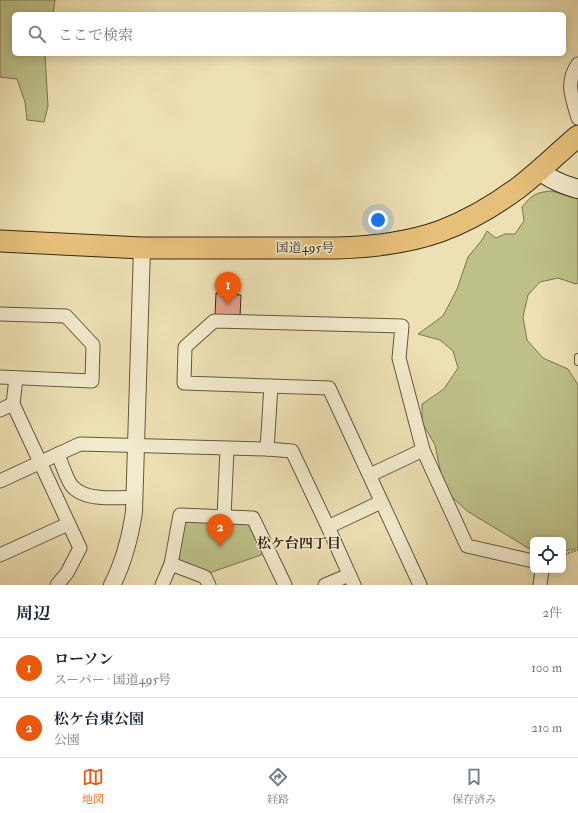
<!DOCTYPE html>
<html lang="ja">
<head>
<meta charset="utf-8">
<style>
	:root { --surface:#fff; --page:#f6f6f7; --text:#1f2937; --muted:#747a83; --line:#e0e1e3; --accent:#ea580c }
	body { margin:0; font-family:"IM FELL Double Pica","Noto Serif JP",serif; background:var(--page); color:var(--text) }
	.controls { position:absolute; right:12px; bottom:12px; display:grid; overflow:hidden; border-radius:6px; box-shadow:0 2px 10px #0003 }
	.controls button { width:36px; height:36px; display:grid; place-items:center; padding:0; border:0; border-bottom:1px solid var(--line); background:var(--surface); color:var(--text); font:20px sans-serif }
	.you { position:absolute; left:378px; top:220px; width:14px; height:14px; margin:-10px; border:3px solid #fff; border-radius:50%; background:#1a73e8; box-shadow:0 0 0 6px #1a73e833 }
	.badge { display:grid; place-items:center; width:26px; height:26px; border-radius:50%; background:var(--accent); color:#fff; font-size:13px; font-weight:700 }
	.pin { position:absolute; translate:-50% -33px; filter:drop-shadow(0 1px 2px #0008) }
	.pin::after { content:''; position:absolute; top:21px; width:14px; height:12px; background:inherit; clip-path:polygon(0 0,100% 0,50% 100%) }
	.list { margin:0; padding:0; list-style:none }
	h2 { display:flex; justify-content:space-between; align-items:center; height:52px; margin:0; padding:0 16px; font-size:17px }
	h2 small { font-size:13px; font-weight:400; color:var(--muted) }
	.list li { display:grid; grid-template-columns:26px 1fr auto; gap:12px; align-items:center; box-sizing:border-box; height:60px; padding:0 16px; border-top:1px solid var(--line) }
	.list b { display:block; font-size:15px; white-space:nowrap }
	.list p { margin:0; font-size:13px; white-space:nowrap; color:var(--muted) }
	.list em { font-size:13px; font-style:normal; color:var(--muted) }
	.icon { flex:none; width:22px; height:22px; fill:none; stroke:currentColor; stroke-width:2; stroke-linecap:round; stroke-linejoin:round }
	.map { position:relative; flex:none; width:578px; height:585px; overflow:hidden }
	.search { position:absolute; background:var(--surface); box-shadow:0 2px 10px #0003; left:12px; right:12px; top:12px; height:44px; display:flex; align-items:center; gap:10px; box-sizing:border-box; padding:0 14px; border-radius:6px; color:var(--muted); font-size:15px }
	.sheet { height:172px; background:var(--surface) }
	nav { display:flex; justify-content:space-around; align-items:center; box-sizing:border-box; height:56px; border-top:1px solid var(--line); background:var(--surface); font-size:11px; color:var(--muted) }
	nav a { display:grid; justify-items:center; gap:2px }
	nav .on { color:var(--accent) }
	.map>svg:first-child { display:block }
</style>
</head>
<body>
<div class="map">
<svg width="578" height="585" viewBox="0 0 578 585">
	<rect width="100%" height="100%" fill="#ede0b3"/>
	<filter id="stains"><feTurbulence type="fractalNoise" baseFrequency=".005" numOctaves="4"/><feColorMatrix values="0 0 0 0 .2 0 0 0 0 .09 0 0 0 0 .02 0 0 0 .5 -.17"/></filter>
	<radialGradient id="worn" r=".72"><stop offset=".6" stop-color="#630" stop-opacity="0"/><stop offset="1" stop-color="#630" stop-opacity=".3"/></radialGradient>
	<!-- green -->
	<g fill="#bdc189" stroke="#7a7551">
		<polygon points="0,0 55,0 53,14 14,14 14,54 45,54 48,106 44,122 27,120 25,102 17,79 0,77"/>
		<path d="M552,191L578,199V283L576,284L558,278L540,282L528,295L523,317L527,340L543,358L568,369L578,385V547L575,549L563,551V540H533V551L467,511L451,496L442,479L435,445L422,422V404L444,389L458,368L453,351L440,340L418,334L443,316L457,289L468,257L482,240L487,231L496,238L505,234H515L524,221L522,207C532,195 536,192 552,191Z"/>
		<polygon points="188,521 246,523 252,527 264,554 209,573 180,561 178,556 183,524"/>
	</g>
	<!-- building -->
	<polygon fill="#e4a28e" stroke="#372919" points="216,293 241,295 240,317 215,315"/>
	<g fill="none" stroke-linecap="round" stroke-linejoin="round">
		<defs>
			<polyline id="service" points="578,357 578,362"/>
			<g id="minor">
				<path d="M578,64C565,83 572,97 578,118"/>
				<polyline points="0,314 66,316 93,345 92,381 0,377"/>
				<polyline points="16,378 13,404 80,548 67,573 57,585"/>
				<polyline points="0,410 13,404"/>
				<polyline points="267,449 271,386"/>
				<path d="M58,454C61,462 67,480 72,486C84,501 117,498 134,497"/>
				<polyline points="370,475 423,450"/>
				<polyline points="0,481 80,444 267,449 292,451 328,527 354,585"/>
				<polyline points="224,517 227,449"/>
				<polyline points="328,527 381,502"/>
				<polyline points="0,555 68,524"/>
				<polyline points="171,564 205,577 209,585"/>
				<polyline points="162,585 171,564 180,515 253,518 285,585"/>
				<polyline points="325,585 349,575"/>
				<polyline points="420,585 329,388 184,383 185,347 214,321 402,326 399,358 423,450 467,546 533,561"/>
				<polyline points="540,585 542,570"/>
			</g>
			<path id="tertiary" d="M112,585C124,562 130,538 134,512L142,248"/>
			<path id="secondary" d="M539,170C550,180 564,185 578,189"/>
			<path id="trunk" d="M0,241L142,248H336C372,247 408,243 441,231C468,221 495,205 518,188C539,172 558,153 578,136"/>
		</defs>
		<!-- service casing -->
		<use href="#service" stroke="#645740" stroke-width="8"/>
		<!-- minor casing -->
		<use href="#minor" stroke="#645740" stroke-width="15"/>
		<!-- tertiary casing -->
		<use href="#tertiary" stroke="#645740" stroke-width="18"/>
		<!-- secondary casing -->
		<use href="#secondary" stroke="#372919" stroke-width="20"/>
		<!-- trunk casing -->
		<use href="#trunk" stroke="#372919" stroke-width="23"/>
		<!-- path -->
		<polyline stroke="#372919" stroke-width="2" stroke-dasharray="1 2" stroke-linecap="butt" points="563,555 578,550"/>
		<!-- service -->
		<use href="#service" stroke="#f3ebce" stroke-width="6"/>
		<!-- minor -->
		<use href="#minor" stroke="#f3ebce" stroke-width="13"/>
		<!-- tertiary -->
		<use href="#tertiary" stroke="#f3ebce" stroke-width="16"/>
		<!-- secondary -->
		<use href="#secondary" stroke="#f3ebce" stroke-width="18"/>
		<!-- trunk -->
		<use href="#trunk" stroke="#e6c07a" stroke-width="21"/>
	</g>
	<g text-anchor="middle" stroke-width="3" stroke-linejoin="round" paint-order="stroke">
		<!-- street labels -->
		<g font-size="13" fill="#372919" stroke="#f3ebce">
			<text x="305" y="252">国道495号</text>
		</g>
		<!-- neighbourhood labels -->
		<g font-size="14" font-weight="bold" fill="#372919" stroke="#f3ebce">
			<text x="299" y="548">松ケ台四丁目</text>
		</g>
	</g>
	<rect width="100%" height="100%" filter="url(#stains)"/>
	<rect width="100%" height="100%" fill="url(#worn)"/>
</svg>
<div class="controls">
<button><svg class="icon" aria-label="locate" viewBox="0 0 24 24"><circle cx="12" cy="12" r="6"/><path d="M12 2v4M12 18v4M2 12h4M18 12h4"/></svg></button>
</div>
<div class="you"></div>
<div class="pin badge" style="left:228px;top:305px">1</div>
<div class="pin badge" style="left:220px;top:547px">2</div>
<div class="search"><svg class="icon" aria-label="search" viewBox="0 0 24 24"><circle cx="10" cy="10" r="6"/><path d="M15 15l6 6"/></svg>ここで検索</div>
</div>
<section class="sheet">
<h2>周辺<small>2件</small></h2>
<ul class="list">
<li><span class="badge">1</span><div><b>ローソン</b><p>スーパー · 国道495号</p></div><em>100 m</em></li>
<li><span class="badge">2</span><div><b>松ケ台東公園</b><p>公園</p></div><em>210 m</em></li>
</ul>
</section>
<nav>
<a class="on"><svg class="icon" aria-label="map" viewBox="0 0 24 24"><path d="M3 6l6-2 6 2 6-2v14l-6 2-6-2-6 2zM9 4v14M15 6v14"/></svg>地図</a>
<a><svg class="icon" aria-label="directions" viewBox="0 0 24 24"><path d="M12 3l9 9-9 9-9-9zM9 14v-3h6M13 9l2 2-2 2"/></svg>経路</a>
<a><svg class="icon" aria-label="saved" viewBox="0 0 24 24"><path d="M7 4h10v16l-5-4-5 4z"/></svg>保存済み</a>
</nav>
</body>
</html>
